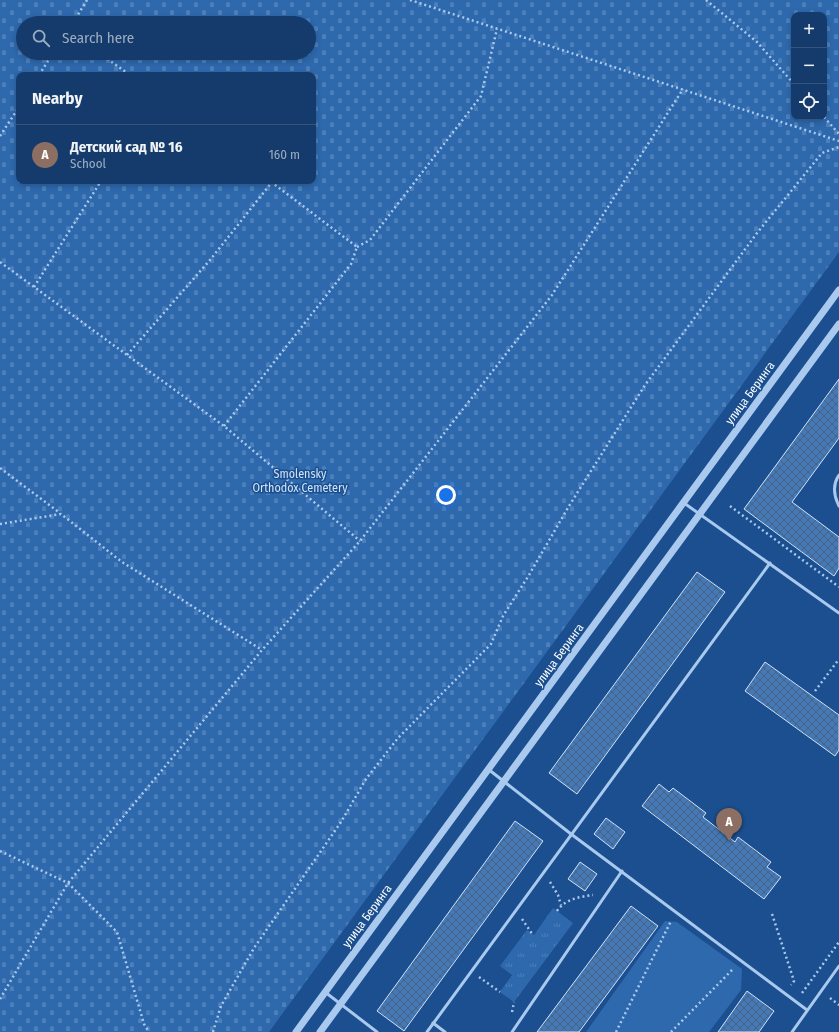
<!DOCTYPE html>
<html lang="en">
<head>
<meta charset="utf-8">
<style>
	:root { --surface:#143b6b; --page:#214673; --text:#f1f3f6; --muted:#9dadc1; --line:#33557e; --accent:#8bbbb9 }
	body { margin:0; font-family:"Fira Sans Condensed",sans-serif; background:var(--page); color:var(--text) }
	.controls { position:absolute; right:12px; top:12px; display:grid; overflow:hidden; border-radius:8px; box-shadow:0 2px 6px #0003 }
	.controls button { width:36px; height:36px; display:grid; place-items:center; padding:0; border:0; border-bottom:1px solid var(--line); background:var(--surface); color:var(--text); font:20px sans-serif }
	.you { position:absolute; left:446px; top:495px; width:14px; height:14px; margin:-10px; border:3px solid #fff; border-radius:50%; background:#1a73e8; box-shadow:0 0 0 6px #1a73e833 }
	.badge { display:grid; place-items:center; width:26px; height:26px; border-radius:50%; background:var(--accent); color:#fff; font-size:13px; font-weight:700 }
	.pin { position:absolute; translate:-50% -33px; filter:drop-shadow(0 1px 2px #0008) }
	.pin::after { content:''; position:absolute; top:21px; width:14px; height:12px; background:inherit; clip-path:polygon(0 0,100% 0,50% 100%) }
	.list { margin:0; padding:0; list-style:none }
	h2 { display:flex; justify-content:space-between; align-items:center; height:52px; margin:0; padding:0 16px; font-size:17px }
	h2 small { font-size:13px; font-weight:400; color:var(--muted) }
	.list li { display:grid; grid-template-columns:26px 1fr auto; gap:12px; align-items:center; box-sizing:border-box; height:60px; padding:0 16px; border-top:1px solid var(--line) }
	.list b { display:block; font-size:15px; white-space:nowrap }
	.list p { margin:0; font-size:13px; white-space:nowrap; color:var(--muted) }
	.list em { font-size:13px; font-style:normal; color:var(--muted) }
	.icon { flex:none; width:22px; height:22px; fill:none; stroke:currentColor; stroke-width:2; stroke-linecap:round; stroke-linejoin:round }
	.map { position:relative; flex:none; width:839px; height:1032px; overflow:hidden }
	.search { position:absolute; background:var(--surface); box-shadow:0 2px 6px #0003; left:16px; top:16px; width:300px; height:44px; display:flex; align-items:center; gap:10px; box-sizing:border-box; padding:0 14px; border-radius:22px; color:var(--muted); font-size:15px }
	.panel { position:absolute; background:var(--surface); box-shadow:0 2px 6px #0003; left:16px; top:72px; width:300px; height:112px; border-radius:8px }
	.map>svg:first-child { display:block }
</style>
</head>
<body>
<div class="map">
<svg width="839" height="1032" viewBox="0 0 839 1032">
	<defs>
		<pattern id="cemetery-stones" width="16" height="16" patternUnits="userSpaceOnUse"><rect width="16" height="16" fill="#2e69ad"/><path d="M2 7V4a2 2 0 0 1 4 0v3zM10 15v-3a2 2 0 0 1 4 0v3z" fill="#4d80b9"/></pattern>
		<pattern id="park-tufts" width="24" height="20" patternUnits="userSpaceOnUse"><rect width="24" height="20" fill="#2e69ad"/><path d="M3 7l-1-3M5 7V3M7 7l1-3M15 17l-1-3M17 17v-4M19 17l1-3" fill="none" stroke="#4d80b9"/></pattern>
		<pattern id="building-cross-hatch" width="8" height="8" patternUnits="userSpaceOnUse"><rect width="8" height="8" fill="#4478b7"/><path d="M0 0l8 8M0 8l8-8" fill="none" stroke="#486282"/></pattern>
	</defs>
	<rect width="100%" height="100%" fill="#1b4f8f"/>
	<!-- grass -->
	<polygon fill="#2e69ad" points="665,921 677,922 742,969 741,990 709,1032 586,1032"/>
	<!-- cemetery -->
	<path fill="url(#cemetery-stones)" fill-rule="evenodd" d="M0,0H839V252L269,1032H0ZM794,15H824V117H794ZM23,23H309V53H23ZM19,75H313V181H19Z"/>
	<!-- park -->
	<polygon fill="url(#park-tufts)" points="553,908 573,923 514,1002 500,992 512,975 500,966 527,930 534,935"/>
	<!-- building -->
	<g fill="url(#building-cross-hatch)" stroke="#cfe3fa">
		<polygon points="839,379 839,438 792,502 839,537 839,568 834,576 744,509"/>
		<polygon points="697,572 725,592 577,794 549,773"/>
		<polygon points="765,662 839,715 839,750 835,756 745,691"/>
		<polygon points="659,784 669,792 673,788 706,813 703,817 735,842 738,837 771,862 767,867 781,877 764,899 642,806"/>
		<polygon points="606,818 625,832 613,849 594,834"/>
		<polygon points="515,821 543,841 404,1031 377,1011"/>
		<polygon points="580,862 597,874 585,891 568,879"/>
		<polygon points="631,906 658,926 579,1032 537,1032"/>
		<polygon points="747,991 774,1011 759,1032 718,1032"/>
	</g>
	<g fill="none" stroke-linecap="round" stroke-linejoin="round">
		<!-- path -->
		<g stroke="#a9c9ee" stroke-width="2.5" stroke-dasharray="2 3" stroke-linecap="butt">
			<polyline points="410,0 839,141"/>
			<polyline points="706,0 757,42 794,84"/>
			<polyline points="73,23 87,0"/>
			<polyline points="99,53 130,75"/>
			<polyline points="39,75 53,53"/>
			<polyline points="824,117 839,134"/>
			<polyline points="0,136 19,107"/>
			<polyline points="357,247 370,240 481,96 497,29"/>
			<polyline points="0,262 224,426 360,541"/>
			<polyline points="34,287 101,181"/>
			<polyline points="127,355 210,260 272,182"/>
			<polyline points="224,426 351,264 357,247 270,181"/>
			<polyline points="0,468 60,513"/>
			<polyline points="730,506 839,587"/>
			<polyline points="0,524 61,514 122,562 262,650"/>
			<polyline points="815,691 839,659"/>
			<polyline points="0,851 68,883 117,932 144,1024 149,1032"/>
			<polyline points="550,882 558,895 561,905"/>
			<path d="M557,911C565,899 579,897 593,895"/>
			<polyline points="772,914 794,981 791,985"/>
			<polyline points="522,919 533,935"/>
			<polyline points="479,977 500,992"/>
			<polyline points="802,993 839,942"/>
			<polyline points="830,998 839,1005"/>
			<polyline points="0,999 68,883 262,650 360,541 552,295 683,89"/>
			<polyline points="512,1012 514,1002"/>
			<polyline points="213,1032 221,1006 254,948 341,822 366,779 398,738 491,644 503,616 529,575 569,506 645,385 757,233 822,153 839,147"/>
			<polyline points="616,1032 671,921"/>
			<polyline points="671,1032 734,968"/>
		</g>
		<!-- service -->
		<g stroke="#a9c9ee" stroke-width="3">
			<path d="M839,475C832,485 834,496 839,506"/>
			<polyline points="684,503 839,613"/>
			<polyline points="488,769 571,834 807,1010"/>
			<polyline points="325,992 377,1032"/>
			<polyline points="433,1023 445,1032"/>
			<polyline points="427,1032 770,563"/>
			<polyline points="512,1032 622,871"/>
			<polyline points="792,1032 839,966"/>
		</g>
		<!-- tertiary -->
		<g stroke="#a9c9ee" stroke-width="7">
			<polyline points="296,1032 839,290"/>
			<polyline points="320,1032 839,324"/>
		</g>
	</g>
	<g text-anchor="middle" stroke-width="3" stroke-linejoin="round" paint-order="stroke">
		<!-- street labels -->
		<g font-size="12" fill="#fff" stroke="#1b4f8f">
			<text transform="translate(750 393) rotate(-54)" y="4">улица Беринга</text>
			<text transform="translate(559 655) rotate(-54)" y="4">улица Беринга</text>
			<text transform="translate(367 916) rotate(-54)" y="4">улица Беринга</text>
		</g>
		<!-- park labels -->
		<g font-size="12" fill="#cfe3fa" stroke="#1b4f8f">
			<text x="300" y="478">Smolensky<tspan x="300" dy="14">Orthodox Cemetery</tspan></text>
		</g>
	</g>
</svg>
<div class="controls">
<button>+</button>
<button>−</button>
<button><svg class="icon" aria-label="locate" viewBox="0 0 24 24"><circle cx="12" cy="12" r="6"/><path d="M12 2v4M12 18v4M2 12h4M18 12h4"/></svg></button>
</div>
<div class="you"></div>
<div class="pin badge" style="left:729px;top:841px;background:#8d6e63">A</div>
<div class="search"><svg class="icon" aria-label="search" viewBox="0 0 24 24"><circle cx="10" cy="10" r="6"/><path d="M15 15l6 6"/></svg>Search here</div>
<section class="panel">
<h2>Nearby<small></small></h2>
<ul class="list">
<li><span class="badge" style="background:#8d6e63">A</span><div><b>Детский сад № 16</b><p>School</p></div><em>160 m</em></li>
</ul>
</section>
</div>
</body>
</html>
